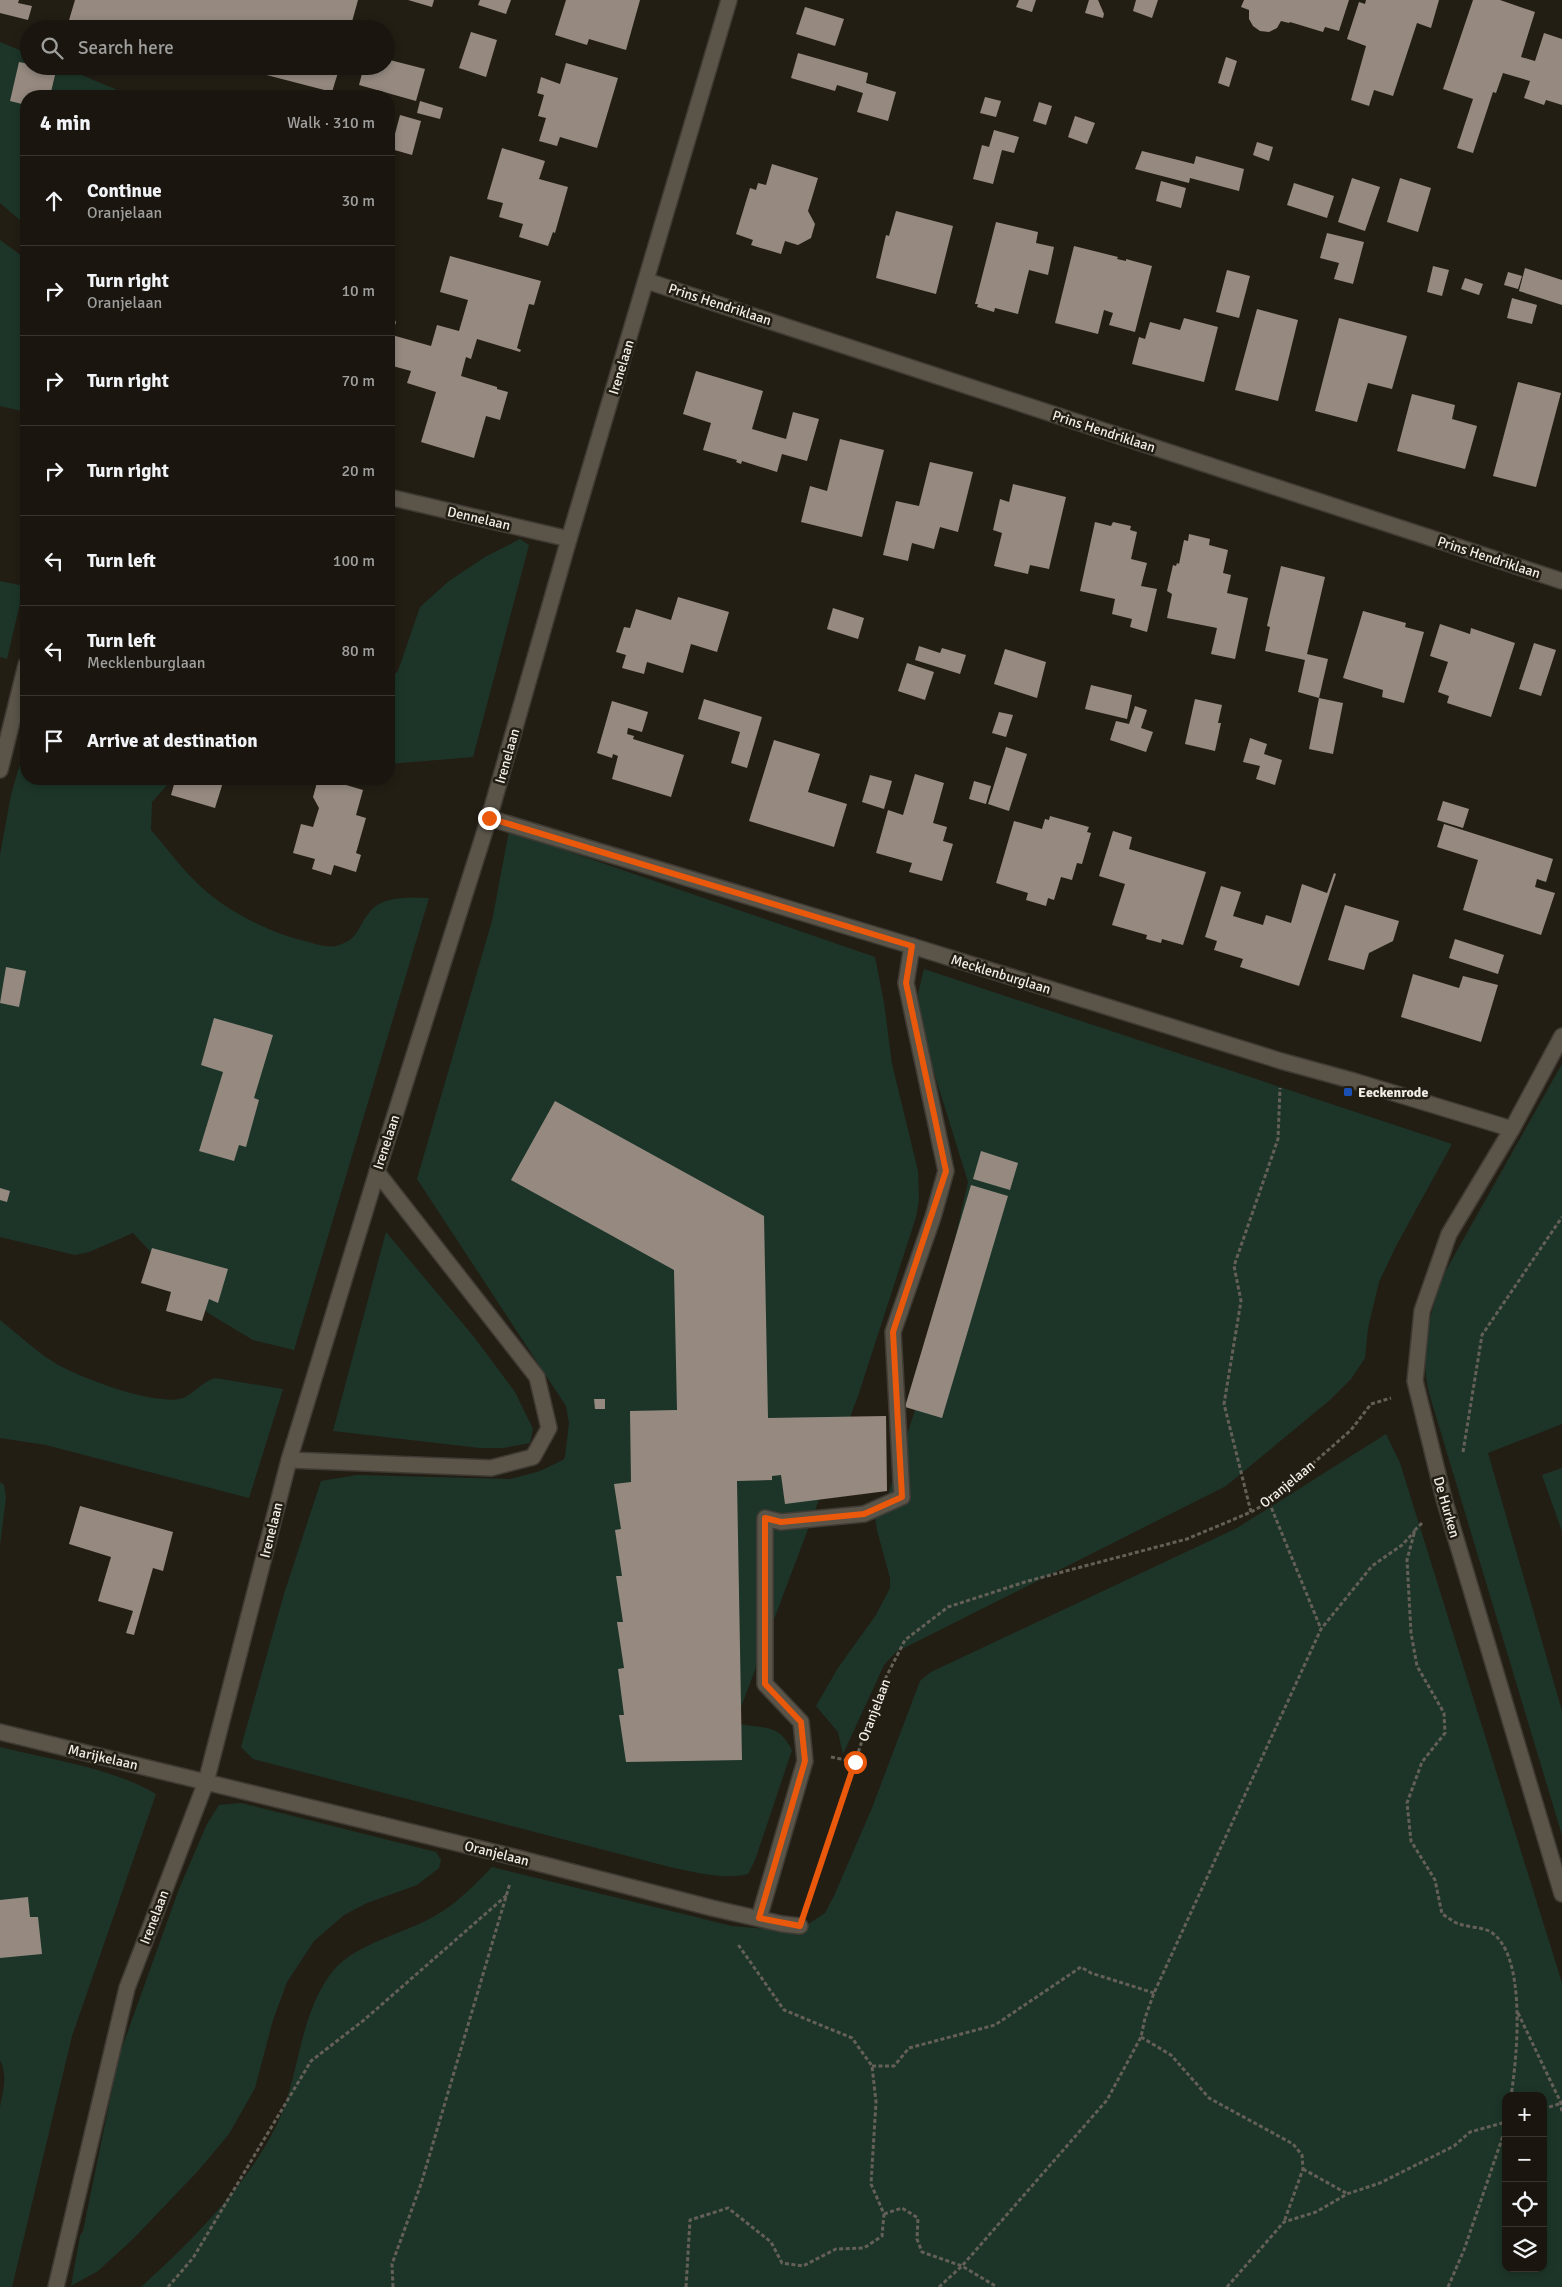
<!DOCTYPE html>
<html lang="en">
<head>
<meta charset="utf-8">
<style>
	:root { --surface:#1a160f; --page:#27231d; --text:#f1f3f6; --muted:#9f9f9e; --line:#38352f }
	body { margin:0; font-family:Signika,sans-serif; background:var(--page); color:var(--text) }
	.controls { position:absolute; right:15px; bottom:15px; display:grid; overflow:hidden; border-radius:10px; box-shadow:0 2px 8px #0003 }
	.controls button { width:45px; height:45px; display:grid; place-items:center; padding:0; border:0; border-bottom:1px solid var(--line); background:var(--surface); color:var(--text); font:25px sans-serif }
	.stop { position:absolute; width:15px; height:15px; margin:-11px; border:4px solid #ea580c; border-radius:50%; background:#fff }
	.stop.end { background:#ea580c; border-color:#fff; box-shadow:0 1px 5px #0008 }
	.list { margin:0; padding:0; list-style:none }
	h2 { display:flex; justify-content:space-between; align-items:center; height:65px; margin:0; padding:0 20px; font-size:21px }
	h2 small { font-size:16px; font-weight:400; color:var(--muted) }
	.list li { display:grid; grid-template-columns:32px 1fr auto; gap:15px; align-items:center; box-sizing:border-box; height:90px; padding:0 20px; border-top:1px solid var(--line) }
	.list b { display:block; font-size:19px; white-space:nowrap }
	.list p { margin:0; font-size:16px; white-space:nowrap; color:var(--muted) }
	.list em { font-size:16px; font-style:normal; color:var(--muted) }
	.icon { flex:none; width:28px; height:28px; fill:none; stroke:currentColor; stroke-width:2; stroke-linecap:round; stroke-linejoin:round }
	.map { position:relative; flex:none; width:1562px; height:2287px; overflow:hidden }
	.search { position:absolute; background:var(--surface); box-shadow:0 2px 8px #0003; left:20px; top:20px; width:375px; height:55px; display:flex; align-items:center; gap:12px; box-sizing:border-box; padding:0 18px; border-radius:28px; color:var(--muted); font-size:19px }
	.panel { position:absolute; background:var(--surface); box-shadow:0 2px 8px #0003; left:20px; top:90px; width:375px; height:695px; border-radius:20px }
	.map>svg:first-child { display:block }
</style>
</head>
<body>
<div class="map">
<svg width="1562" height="2287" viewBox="0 0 1562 2287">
	<rect width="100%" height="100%" fill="#231e14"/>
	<!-- green -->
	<g fill="#1d3529" fill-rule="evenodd">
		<polygon points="0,42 29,54 29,66 60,66 132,96 26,96 26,225 0,203"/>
		<polygon points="0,240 26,259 26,412 0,406"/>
		<polygon points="520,539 529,545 473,757 389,764 389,679 398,671 420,607 449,581 485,557"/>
		<polygon points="0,581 24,586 7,659 0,657"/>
		<path d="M26,743V779H179L167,785L152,802L151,830C165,846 178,864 193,879C220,908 267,932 305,941C315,944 329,949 339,945C359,939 358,926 369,913C382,895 410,898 429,898L294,1350L253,1340L208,1313L133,1233L89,1252L75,1255L0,1237V855L11,795Z"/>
		<path d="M509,831L875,957L884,1003L892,1064L918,1171L919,1200L916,1217L858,1396L735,1723C761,1730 778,1721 792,1750L755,1860L748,1874C722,1880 695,1872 670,1867L253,1759L241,1747L284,1594L321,1481L357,1475L511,1479L540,1471L563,1460L565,1457L569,1423L566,1406L417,1179L492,921Z"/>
		<polygon points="924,969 1452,1144 1396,1246 1379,1282 1368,1328 1365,1358 1351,1379 1330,1400 1226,1486 896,1652 884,1665 843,1754 838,1732 816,1706 838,1668 876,1615 890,1588 890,1578 877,1530 873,1503 888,1495 920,1394 968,1182 924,1040 918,994"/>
		<path d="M1562,1064V1424L1488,1453L1562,1711V1835L1429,1393C1419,1350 1430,1312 1445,1272Z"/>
		<polygon points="386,1232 474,1337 515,1392 533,1429 530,1443 503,1448 480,1448 333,1431"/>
		<path d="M0,1320C18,1334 35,1351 55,1363C80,1378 150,1404 179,1399C190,1398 201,1382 215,1378L283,1389L249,1498L46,1445L0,1438Z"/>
		<path d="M1386,1434L1400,1463L1562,1983V2287H141C193,2240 255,2178 282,2113C300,2067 301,2011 333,1971C355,1943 408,1933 438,1914C459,1902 475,1884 492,1867L732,1926L778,1930L801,1929L825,1913L834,1896L872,1808L920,1681L931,1672L1237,1528ZM1506,2096H1543V2268H1506Z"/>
		<polygon points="1562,1468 1562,1531 1542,1475"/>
		<polygon points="0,1482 4,1485 6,1498 0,1545"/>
		<path d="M0,1747C51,1760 110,1767 156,1794L72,2036L12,2287H0V2107C3,2091 8,2076 0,2060Z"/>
		<polygon points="241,1803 436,1852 441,1860 439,1868 417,1885 367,1903 344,1915 314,1941 287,1982 273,2020 255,2088 229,2134 197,2172 133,2239 98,2271 71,2286 80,2236 83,2231 119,2056 179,1889 207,1824 219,1805"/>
	</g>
	<!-- building -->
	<g fill="#968a80">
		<polygon points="0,0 19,0 18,3 32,6 28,20 0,13"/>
		<polygon points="75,0 358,0 350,29 76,29 67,27"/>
		<polygon points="408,0 434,0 432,7"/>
		<polygon points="480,0 511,0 506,14 478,5"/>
		<polygon points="566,0 640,0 626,50 589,39 587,45 555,35"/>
		<polygon points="1019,0 1036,0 1032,12 1016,7"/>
		<polygon points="1089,0 1098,0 1104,14 1103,18 1085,13"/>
		<polygon points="1136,0 1158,0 1152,18 1133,11"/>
		<polygon points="1244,0 1349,0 1339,31 1325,27 1323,32 1290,22 1289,23 1281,21 1277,28 1269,32 1260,31 1253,26 1249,19 1249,10 1241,7"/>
		<polygon points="1366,0 1439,0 1431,28 1417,23 1393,96 1374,90 1369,106 1351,100 1366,46 1347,39 1359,2 1365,4"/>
		<polygon points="1473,0 1500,0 1535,12 1521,57 1535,61 1544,33 1562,39 1562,105 1546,100 1544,105 1524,98 1530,81 1503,73 1496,93 1493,92 1473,153 1457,148 1473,99 1443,89"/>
		<polygon points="805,7 844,19 835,46 796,34"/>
		<polygon points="471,32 497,40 486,77 459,68"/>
		<polygon points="798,53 868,73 866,83 896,92 888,121 857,112 863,93 837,85 835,91 791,78"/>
		<polygon points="1226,57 1237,61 1229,87 1218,83"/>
		<polygon points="386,59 425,69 416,101 359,85 364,66 386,66"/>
		<polygon points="19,62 29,64 29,66 56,71 50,96 26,96 26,105 10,101"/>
		<polygon points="566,63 618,78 597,148 560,137 557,146 539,141 546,118 538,116 544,95 537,93 541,77 560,84"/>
		<polygon points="232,66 340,66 332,92"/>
		<polygon points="985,97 1001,101 996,117 980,113"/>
		<polygon points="420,101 443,108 440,119 417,113"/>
		<polygon points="1039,102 1052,106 1046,125 1033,121"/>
		<polygon points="400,115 421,121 412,155 391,149"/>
		<polygon points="1075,116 1095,123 1087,144 1068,137"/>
		<polygon points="994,130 1019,137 1014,153 1002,150 993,184 973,179 982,145 989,147"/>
		<polygon points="1257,142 1273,147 1269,161 1253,155"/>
		<polygon points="502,148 545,161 539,179 568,187 555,233 553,232 548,246 519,237 523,224 499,217 503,203 487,199"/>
		<polygon points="1142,151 1194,164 1196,156 1244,169 1239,191 1190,178 1189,183 1135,169"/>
		<polygon points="772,164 818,178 808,211 815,224 811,238 798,245 785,241 781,254 751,245 753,240 736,234 750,188 756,190 758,183 766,185"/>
		<polygon points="1352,178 1380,187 1365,231 1338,222"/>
		<polygon points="1400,178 1431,188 1418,232 1387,222"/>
		<polygon points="1161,181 1186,188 1181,208 1156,201"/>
		<polygon points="1294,183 1334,196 1327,218 1287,205"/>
		<polygon points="896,211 953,226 936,294 876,278 886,235 889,236"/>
		<polygon points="996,222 1038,232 1036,243 1054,247 1048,275 1029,270 1018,314 995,308 994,312 977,307 978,304 975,304"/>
		<polygon points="1327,233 1364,242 1353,284 1334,279 1339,263 1320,258"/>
		<polygon points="1074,246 1118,257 1117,259 1126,261 1126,259 1152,266 1135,332 1109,325 1113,313 1104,310 1098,334 1055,323"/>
		<polygon points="450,256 541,281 534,305 529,304 517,348 521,350 520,352 477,339 471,359 466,357 461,376 497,387 497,389 508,392 500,420 486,416 474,458 421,442 436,392 407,383 411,371 389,365 389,316 393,317 396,322 392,335 431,346 437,325 459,331 468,300 440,292"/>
		<polygon points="1433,266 1449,270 1442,296 1427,292"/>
		<polygon points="1525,268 1562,280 1562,305 1519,291"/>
		<polygon points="1227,270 1250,276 1239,318 1216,312"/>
		<polygon points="1508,272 1522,276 1518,289 1504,285"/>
		<polygon points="1465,278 1483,284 1479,295 1461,289"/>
		<polygon points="1512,298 1537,305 1532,324 1507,318"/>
		<polygon points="1257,309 1298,320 1278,401 1235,390"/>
		<polygon points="1184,318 1218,327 1204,382 1132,364 1139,337 1145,339 1150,322 1180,330"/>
		<polygon points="1339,318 1407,336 1392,389 1368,383 1357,422 1315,411"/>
		<polygon points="696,371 763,391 752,429 786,439 793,412 819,419 807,461 782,454 777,472 742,461 741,464 736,462 737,460 703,450 711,423 683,414"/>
		<polygon points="1518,382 1561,393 1536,487 1493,476"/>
		<polygon points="1412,394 1455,405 1452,419 1477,426 1465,469 1397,451"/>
		<polygon points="840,439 884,450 862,537 801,522 810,486 827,491"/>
		<polygon points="930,462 973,472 958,532 940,527 934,549 912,543 908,561 883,555 896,501 919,506"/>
		<polygon points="1013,484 1066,497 1049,569 1030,565 1028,574 994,566 1002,533 993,530 1000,499 1009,502"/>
		<polygon points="1095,522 1111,526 1113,522 1131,526 1130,530 1137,532 1131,559 1147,563 1141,586 1157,589 1147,632 1130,627 1132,619 1112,614 1115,599 1080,591"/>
		<polygon points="1189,534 1210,539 1209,545 1228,550 1223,573 1231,575 1227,593 1248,598 1235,659 1211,654 1217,628 1167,618 1172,594 1167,591 1173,565 1176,566 1177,563 1179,564 1184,540 1188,541"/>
		<polygon points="1281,566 1325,577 1307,654 1328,659 1319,698 1298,692 1305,660 1265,651 1270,627 1267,626"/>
		<polygon points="678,597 729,612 717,652 691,644 683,673 647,662 644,674 622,668 626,655 616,652 624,627 630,628 636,609 671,620"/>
		<polygon points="833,608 864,618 858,639 827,629"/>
		<polygon points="1363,611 1406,623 1405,627 1424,632 1404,703 1382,697 1383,690 1343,678"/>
		<polygon points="1440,624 1470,634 1471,628 1515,643 1491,717 1447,703 1449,696 1438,692 1448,662 1430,656"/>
		<polygon points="1534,643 1556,650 1541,696 1519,689"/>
		<polygon points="919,646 940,653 942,648 966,655 960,674 915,660"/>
		<polygon points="1005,649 1046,662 1037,698 994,684"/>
		<polygon points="907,663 934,672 925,700 898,691"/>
		<polygon points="1091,685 1132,695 1127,719 1085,709"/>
		<polygon points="1319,698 1343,703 1333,754 1309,749"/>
		<polygon points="704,699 762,717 747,768 731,763 740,732 698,719"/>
		<polygon points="1195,699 1222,705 1218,723 1221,723 1215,751 1185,744"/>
		<polygon points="612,701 648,712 642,732 628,728 627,734 634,736 633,739 684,755 671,797 612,779 618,756 613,754 612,758 597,753"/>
		<polygon points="1135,706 1147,710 1141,728 1153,732 1146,752 1110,740 1116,721 1129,724"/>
		<polygon points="999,712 1013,715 1006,737 992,733"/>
		<polygon points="1250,738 1267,744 1264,754 1282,760 1275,785 1256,779 1260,766 1243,762"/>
		<polygon points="774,740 820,754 808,792 847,804 834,847 749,821"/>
		<polygon points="1006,747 1027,754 1009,811 988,804"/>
		<polygon points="915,774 944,783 933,823 947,827 943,841 953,844 942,881 909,872 912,863 876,853 888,810 903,815"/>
		<polygon points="870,775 892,781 884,809 862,802"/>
		<polygon points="170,779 224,779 215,808 171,795 175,781"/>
		<polygon points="318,779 326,779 363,790 356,815 366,818 356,853 361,855 356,872 334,865 331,875 312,869 315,859 293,853 301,824 313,827 319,808 313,797"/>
		<polygon points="974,781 991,786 986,804 969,799"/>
		<polygon points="1443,801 1469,809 1463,828 1437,820"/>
		<polygon points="1050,816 1089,827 1087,832 1091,833 1082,864 1077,863 1072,880 1061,877 1054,900 1048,898 1046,906 1026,900 1028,893 996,883 1014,821 1042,829 1045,819 1049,820"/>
		<polygon points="1444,824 1553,859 1546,882 1537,879 1535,887 1555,893 1541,935 1463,910 1478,860 1437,847"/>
		<polygon points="1113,831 1132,837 1129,849 1206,872 1183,945 1162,939 1161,943 1146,939 1147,935 1112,925 1125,884 1099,876"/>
		<polygon points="1334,873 1336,874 1299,986 1240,967 1243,959 1214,950 1217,941 1205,937 1221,886 1241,892 1233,916 1263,925 1266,915 1291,923 1302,884 1327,893"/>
		<polygon points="1345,905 1399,921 1393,941 1369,953 1364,970 1328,960"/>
		<polygon points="1455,939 1504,955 1498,974 1449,958"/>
		<polygon points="6,967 26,971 19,1007 0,1003"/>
		<polygon points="1413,974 1459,988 1463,976 1498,985 1481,1042 1401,1017"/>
		<polygon points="214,1018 273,1035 254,1098 259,1100 246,1147 239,1145 234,1161 199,1151 223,1072 201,1065"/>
		<polygon points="555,1101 764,1216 768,1418 886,1416 887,1491 785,1504 781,1475 772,1476 772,1480 737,1481 742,1760 626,1762 619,1715 624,1715 618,1669 624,1668 617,1622 623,1622 616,1576 622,1576 615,1530 621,1529 614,1484 631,1482 630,1411 677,1410 674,1270 511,1180"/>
		<polygon points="981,1151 1018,1163 1010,1190 973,1179"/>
		<polygon points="971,1185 1008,1196 942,1418 905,1407"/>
		<polygon points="0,1188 10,1191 7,1202 0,1200"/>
		<polygon points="152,1248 228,1269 218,1303 209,1299 202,1321 166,1311 171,1292 141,1283"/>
		<polygon points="594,1399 605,1399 605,1409 595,1409"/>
		<polygon points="80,1506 173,1532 163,1571 153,1568 134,1635 126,1633 133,1611 98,1601 111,1557 69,1544"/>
		<polygon points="28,1897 30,1917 38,1917 42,1954 0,1958 0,1900"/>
	</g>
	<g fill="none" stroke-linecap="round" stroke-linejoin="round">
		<defs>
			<g id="minor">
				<polyline points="647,281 1562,581"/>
				<polyline points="389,497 569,539"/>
				<polyline points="0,770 26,665"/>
				<polyline points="489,818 912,946 1281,1061 1354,1081 1512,1129"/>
				<polyline points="1562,1036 1512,1129 1449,1234 1422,1311 1415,1381 1444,1499 1562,1894"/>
				<polyline points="289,1460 491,1468 533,1457 549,1428 537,1377 377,1172"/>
				<polyline points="0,1732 518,1858 712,1908 782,1924 800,1926"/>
				<polyline points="759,1918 805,1761 801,1722 765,1684 765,1518 781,1522 864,1514 902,1497 893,1332 933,1217 946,1171 906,983 912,946"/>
				<polyline points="56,2287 127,1988 206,1782 289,1460 377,1172 489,818 569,539 729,0"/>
			</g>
		</defs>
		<!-- minor casing -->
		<use href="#minor" stroke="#3f3b34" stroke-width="18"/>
		<!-- path -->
		<g stroke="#656057" stroke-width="3" stroke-dasharray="4 2.5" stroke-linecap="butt">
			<polyline points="1463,1452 1482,1335 1562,1217"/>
			<polyline points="1269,1502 1321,1629"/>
			<polyline points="1251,1512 1224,1404 1241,1301 1234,1266 1278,1139 1280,1088"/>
			<path d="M1422,1523L1415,1530L1407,1560L1411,1633L1417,1666L1444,1713L1445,1733L1422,1762L1407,1803L1411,1841L1435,1880L1442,1914C1448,1917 1453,1922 1459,1924C1468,1927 1480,1927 1489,1931C1528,1952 1517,2058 1511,2096"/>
			<polyline points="831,1757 855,1762"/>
			<polyline points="809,1900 878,1693 905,1640 948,1607 1028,1581 1187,1539 1251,1512 1269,1502 1351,1430 1371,1404 1391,1398"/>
			<polyline points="1518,2013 1561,2103 1562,2113"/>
			<polyline points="1141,2037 1171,2055 1209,2098 1293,2144 1302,2155 1303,2169 1284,2222"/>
			<polyline points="872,2066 894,2066 909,2048 995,2025 1081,1967 1091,1973 1154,1993"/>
			<polyline points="1543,2109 1562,2103"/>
			<polyline points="1303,2169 1346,2193"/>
			<polyline points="884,2214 902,2208 918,2218 917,2239 922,2252 962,2266 997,2287"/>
			<polyline points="168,2287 193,2258 311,2061 364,2020 507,1895"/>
			<polyline points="393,2287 392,2264 421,2184 510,1883"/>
			<polyline points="686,2287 690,2220 728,2208 771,2242 782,2263 803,2266 836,2249 864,2248 882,2236 884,2214 871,2184 876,2102 872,2066 852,2038 784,2010 737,1943"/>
			<polyline points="939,2287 962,2266 1107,2100 1141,2037 1145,2018 1154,1993 1321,1629 1372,1566 1402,1545 1415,1531"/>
			<polyline points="1227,2287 1284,2222 1316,2212 1347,2194 1380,2183 1454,2146 1470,2132 1506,2122"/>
			<polyline points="1448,2287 1464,2250 1506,2127"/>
		</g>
		<!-- minor -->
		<use href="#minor" stroke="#5a5449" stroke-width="15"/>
	</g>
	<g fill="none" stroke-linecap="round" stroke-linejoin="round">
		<!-- route -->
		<polyline stroke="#ea580c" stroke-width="6" points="489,818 912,946 906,983 946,1171 893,1332 902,1497 864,1514 781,1522 765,1518 765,1684 801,1722 805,1761 759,1918 800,1926 855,1762"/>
	</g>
	<!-- markers -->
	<rect fill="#1a4fb4" stroke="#231e14" stroke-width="2" x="1343" y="1087" width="10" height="10" rx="2.5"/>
	<g text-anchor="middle" stroke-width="5" stroke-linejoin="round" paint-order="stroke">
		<!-- street labels -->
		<g font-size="14" fill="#f2eee7" stroke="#231e14">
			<text transform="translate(720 304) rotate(18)" y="5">Prins Hendriklaan</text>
			<text transform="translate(621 367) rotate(-73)" y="5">Irenelaan</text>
			<text transform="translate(1104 431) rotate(18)" y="5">Prins Hendriklaan</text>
			<text transform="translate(479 518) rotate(13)" y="5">Dennelaan</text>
			<text transform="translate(1489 557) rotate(18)" y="5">Prins Hendriklaan</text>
			<text transform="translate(507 756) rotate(-74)" y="5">Irenelaan</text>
			<text transform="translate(1001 974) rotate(17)" y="5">Mecklenburglaan</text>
			<text transform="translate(386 1142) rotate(-72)" y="5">Irenelaan</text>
			<text transform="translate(1287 1484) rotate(-39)" y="5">Oranjelaan</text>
			<text transform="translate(1447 1507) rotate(74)" y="5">De Hurken</text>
			<text transform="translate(271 1530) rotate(-76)" y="5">Irenelaan</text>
			<text transform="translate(874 1710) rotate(-69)" y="5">Oranjelaan</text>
			<text transform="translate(103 1757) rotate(13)" y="5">Marijkelaan</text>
			<text transform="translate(497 1853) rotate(14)" y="5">Oranjelaan</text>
			<text transform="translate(154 1917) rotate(-69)" y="5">Irenelaan</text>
		</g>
		<!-- poi labels -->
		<g font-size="14" font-weight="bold" fill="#f2eee7" stroke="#231e14" text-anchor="start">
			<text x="1358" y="1097">Eeckenrode</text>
		</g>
	</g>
</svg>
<div class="controls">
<button>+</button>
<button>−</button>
<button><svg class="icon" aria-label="locate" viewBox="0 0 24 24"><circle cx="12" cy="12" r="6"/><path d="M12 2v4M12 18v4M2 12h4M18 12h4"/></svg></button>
<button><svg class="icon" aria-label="layers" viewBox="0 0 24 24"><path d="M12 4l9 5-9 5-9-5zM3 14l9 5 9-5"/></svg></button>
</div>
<div class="stop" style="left:855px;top:1762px"></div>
<div class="stop end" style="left:489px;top:818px"></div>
<div class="search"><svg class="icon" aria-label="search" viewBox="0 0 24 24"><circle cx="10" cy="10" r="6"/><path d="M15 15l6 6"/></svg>Search here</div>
<section class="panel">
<h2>4 min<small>Walk · 310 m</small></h2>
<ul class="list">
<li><svg class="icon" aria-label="ahead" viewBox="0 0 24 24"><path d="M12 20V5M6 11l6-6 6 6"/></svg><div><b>Continue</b><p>Oranjelaan</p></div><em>30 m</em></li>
<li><svg class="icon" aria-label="right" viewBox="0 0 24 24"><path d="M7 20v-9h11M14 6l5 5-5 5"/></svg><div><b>Turn right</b><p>Oranjelaan</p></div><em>10 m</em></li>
<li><svg class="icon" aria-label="right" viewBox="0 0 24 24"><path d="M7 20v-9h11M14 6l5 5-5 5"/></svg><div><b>Turn right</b></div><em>70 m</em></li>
<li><svg class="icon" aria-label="right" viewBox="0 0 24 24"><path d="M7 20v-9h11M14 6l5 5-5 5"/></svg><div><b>Turn right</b></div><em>20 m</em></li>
<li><svg class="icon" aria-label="left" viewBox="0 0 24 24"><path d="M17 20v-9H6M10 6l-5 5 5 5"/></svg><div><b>Turn left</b></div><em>100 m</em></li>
<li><svg class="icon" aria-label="left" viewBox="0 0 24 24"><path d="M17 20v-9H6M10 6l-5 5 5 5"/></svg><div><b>Turn left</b><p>Mecklenburglaan</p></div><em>80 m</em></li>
<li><svg class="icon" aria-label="arrive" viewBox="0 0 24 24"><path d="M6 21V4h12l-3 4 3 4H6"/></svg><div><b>Arrive at destination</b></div></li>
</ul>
</section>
</div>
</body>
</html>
